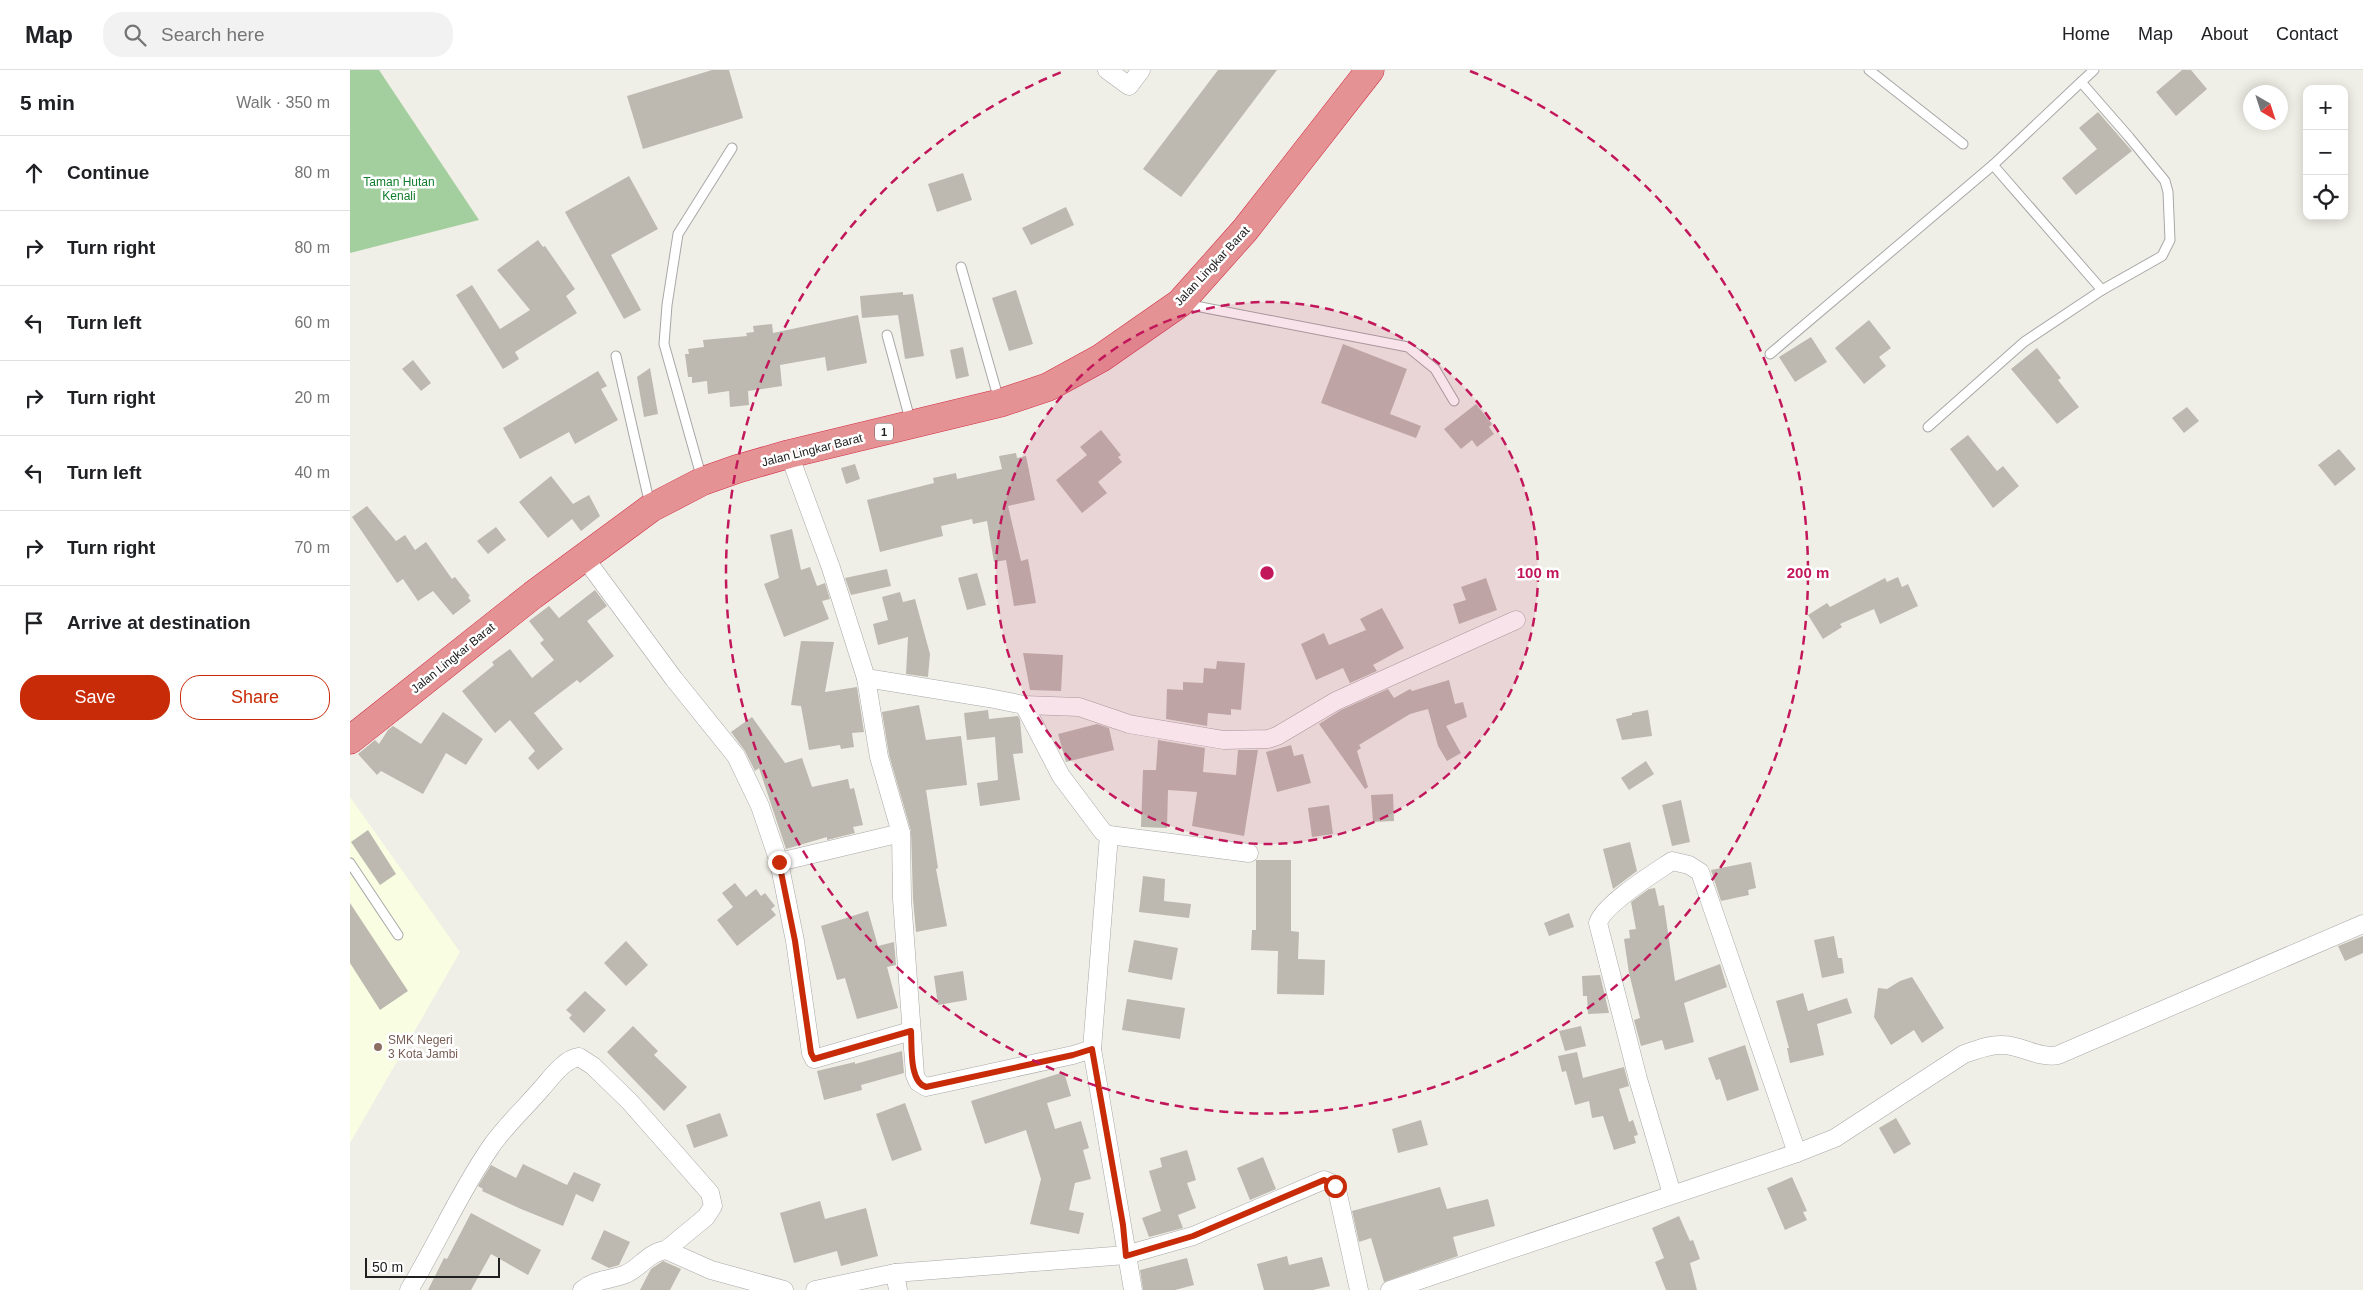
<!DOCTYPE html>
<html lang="en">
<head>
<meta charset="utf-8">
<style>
	:root { --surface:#fff; --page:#f2f2f2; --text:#202124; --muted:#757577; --line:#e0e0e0; --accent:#c82b08 }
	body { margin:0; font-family:Helvetica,sans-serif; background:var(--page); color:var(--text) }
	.controls { position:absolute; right:15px; top:15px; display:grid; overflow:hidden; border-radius:10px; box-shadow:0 2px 12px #0003 }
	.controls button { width:45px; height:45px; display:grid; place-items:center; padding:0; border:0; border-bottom:1px solid var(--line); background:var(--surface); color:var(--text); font:25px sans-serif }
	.compass { position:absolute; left:1893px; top:15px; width:45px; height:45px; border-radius:50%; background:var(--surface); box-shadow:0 2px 12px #0003; rotate:141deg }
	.scale { position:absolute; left:15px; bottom:12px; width:135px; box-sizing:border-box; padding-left:5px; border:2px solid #202020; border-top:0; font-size:14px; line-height:18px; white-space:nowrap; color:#202020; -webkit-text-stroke:4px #fff; paint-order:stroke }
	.stop { position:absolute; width:15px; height:15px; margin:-11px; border:4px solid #c82b08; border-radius:50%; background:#fff }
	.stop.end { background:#c82b08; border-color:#fff; box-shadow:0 1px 5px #0008 }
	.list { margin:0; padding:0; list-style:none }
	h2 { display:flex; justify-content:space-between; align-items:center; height:65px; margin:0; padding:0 20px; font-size:21px }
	h2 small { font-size:16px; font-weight:400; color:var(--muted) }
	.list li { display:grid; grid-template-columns:32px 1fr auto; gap:15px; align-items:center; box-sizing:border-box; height:75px; padding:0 20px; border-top:1px solid var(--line) }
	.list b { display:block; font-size:19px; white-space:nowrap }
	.list em { font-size:16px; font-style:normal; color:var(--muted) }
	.actions { display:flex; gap:10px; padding:15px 20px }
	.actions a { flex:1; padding:11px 0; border:1px solid var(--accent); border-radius:20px; text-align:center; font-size:18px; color:var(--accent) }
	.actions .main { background:var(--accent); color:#fff }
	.icon { flex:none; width:28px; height:28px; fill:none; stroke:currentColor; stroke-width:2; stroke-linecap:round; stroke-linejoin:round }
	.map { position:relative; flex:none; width:2013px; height:1220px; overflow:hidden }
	header { display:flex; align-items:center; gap:30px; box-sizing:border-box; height:70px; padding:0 25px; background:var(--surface); border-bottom:1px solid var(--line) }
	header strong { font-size:24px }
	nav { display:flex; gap:28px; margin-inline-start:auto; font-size:18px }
	.search { width:350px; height:45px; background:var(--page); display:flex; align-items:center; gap:12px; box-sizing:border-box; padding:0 18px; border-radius:20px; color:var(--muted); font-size:19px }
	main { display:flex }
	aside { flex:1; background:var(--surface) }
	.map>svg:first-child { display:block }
</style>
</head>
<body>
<header>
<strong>Map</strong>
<div class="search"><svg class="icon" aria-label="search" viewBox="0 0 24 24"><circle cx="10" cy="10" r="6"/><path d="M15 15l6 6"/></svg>Search here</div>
<nav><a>Home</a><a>Map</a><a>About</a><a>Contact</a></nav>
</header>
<main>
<aside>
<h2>5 min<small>Walk · 350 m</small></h2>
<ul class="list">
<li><svg class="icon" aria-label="ahead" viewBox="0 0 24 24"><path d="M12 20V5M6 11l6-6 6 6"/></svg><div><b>Continue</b></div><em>80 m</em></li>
<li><svg class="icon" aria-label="right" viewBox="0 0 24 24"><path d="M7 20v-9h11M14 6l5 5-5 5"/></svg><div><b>Turn right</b></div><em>80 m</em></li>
<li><svg class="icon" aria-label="left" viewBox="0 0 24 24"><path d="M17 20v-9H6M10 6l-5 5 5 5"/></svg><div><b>Turn left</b></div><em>60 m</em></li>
<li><svg class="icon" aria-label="right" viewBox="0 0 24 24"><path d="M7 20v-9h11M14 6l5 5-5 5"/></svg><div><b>Turn right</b></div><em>20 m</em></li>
<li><svg class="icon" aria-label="left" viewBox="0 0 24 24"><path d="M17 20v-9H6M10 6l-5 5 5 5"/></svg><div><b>Turn left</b></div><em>40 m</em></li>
<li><svg class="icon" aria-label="right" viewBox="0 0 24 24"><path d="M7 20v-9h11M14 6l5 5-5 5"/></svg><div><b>Turn right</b></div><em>70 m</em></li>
<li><svg class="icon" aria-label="arrive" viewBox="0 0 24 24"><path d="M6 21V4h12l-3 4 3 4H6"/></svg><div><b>Arrive at destination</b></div></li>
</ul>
<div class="actions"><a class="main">Save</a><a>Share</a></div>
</aside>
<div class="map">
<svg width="2013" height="1220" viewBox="0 0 2013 1220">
	<rect width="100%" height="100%" fill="#f0efe7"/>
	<!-- education -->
	<polygon fill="#f9fee2" points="0,727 110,882 0,1073"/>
	<!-- forest -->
	<polygon fill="#a3ce9e" points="0,0 29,0 129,150 0,183"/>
	<!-- building -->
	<g fill="#bdb8b0">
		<polygon points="362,0 379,0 393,48 293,79 277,26"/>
		<polygon points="868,0 927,0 831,127 793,99"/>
		<polygon points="1832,0 1841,0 1857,19 1826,46 1806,22"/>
		<polygon points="1748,42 1782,81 1726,125 1712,108 1747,79 1729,58"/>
		<polygon points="613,103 622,130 587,142 578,114"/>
		<polygon points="279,106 308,159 261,185 291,240 274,249 215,142"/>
		<polygon points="716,137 724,155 681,175 672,158"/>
		<polygon points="188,170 193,177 195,176 225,219 216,226 227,243 165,282 169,289 153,299 106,225 122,215 150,259 180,240 147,200"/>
		<polygon points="666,220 683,274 659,281 642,228"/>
		<polygon points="553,222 553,225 563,224 574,286 555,289 548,245 512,248 510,226"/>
		<polygon points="508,245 517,293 477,301 475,287 430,295 432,316 398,321 399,335 380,337 379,321 358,324 357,311 342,313 342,307 338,307 335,284 339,284 338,279 354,277 353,270 397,266 396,263 404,262 403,256 422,254 423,263"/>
		<polygon points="1519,250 1541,278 1529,287 1536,296 1514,314 1485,278"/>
		<polygon points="1461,267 1477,292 1445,312 1429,287"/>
		<polygon points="993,274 1057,299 1040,344 1071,356 1066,368 971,333"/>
		<polygon points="613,277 619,306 606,309 600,280"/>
		<polygon points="1687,278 1711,308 1708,310 1729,337 1707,354 1661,299"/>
		<polygon points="63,290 81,313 71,321 52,299"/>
		<polygon points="300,298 308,344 294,347 287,307"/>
		<polygon points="248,301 257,316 251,319 268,350 225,374 219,362 170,389 153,358"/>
		<polygon points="1126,334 1142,354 1139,357 1144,364 1127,377 1122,370 1111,379 1094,359"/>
		<polygon points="1837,337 1849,351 1834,363 1822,348"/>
		<polygon points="751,360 771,385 768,387 772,392 748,412 757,423 732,443 706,410 737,385 730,377"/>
		<polygon points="1618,365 1647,401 1653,396 1669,416 1643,438 1600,379"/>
		<polygon points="1989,379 2006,399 1985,416 1968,395"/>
		<polygon points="666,383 667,388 676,386 685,430 658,436 671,491 678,489 686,533 664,536 656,490 644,492 637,451 623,454 622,449 591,456 593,466 530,482 517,430 584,413 583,408 606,403 607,409 652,399 649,386"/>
		<polygon points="505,394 510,409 496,414 491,398"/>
		<polygon points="201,406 223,434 239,425 250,446 231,461 222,449 198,468 169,432"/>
		<polygon points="17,436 46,471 55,465 65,480 76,472 102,509 105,507 120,526 118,527 121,531 103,545 83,521 68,531 53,509 47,513 2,447"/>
		<polygon points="146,457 156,470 138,484 127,471"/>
		<polygon points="442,459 451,500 460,497 467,516 475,513 480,529 472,531 479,549 434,567 414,514 429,508 420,465"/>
		<polygon points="537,499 541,516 501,525 495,508"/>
		<polygon points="627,503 636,535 617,540 608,508"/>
		<polygon points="1548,507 1552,517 1558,514 1568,536 1530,554 1524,539 1490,554 1492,557 1473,569 1458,545 1477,533 1480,537 1535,508 1537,512"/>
		<polygon points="1136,508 1147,540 1109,554 1103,534 1116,530 1111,517"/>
		<polygon points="245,520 257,536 237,551 264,586 230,613 227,610 184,643 213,679 188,700 178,688 185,681 160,650 145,663 112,621 144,595 142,592 160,579 182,608 204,590 190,573 194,570 179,551 199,536 209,548"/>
		<polygon points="550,522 553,532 565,529 580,584 578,607 556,604 558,567 528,575 523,554 538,550 532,527"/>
		<polygon points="1032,538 1054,578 1023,595 1027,601 1000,613 993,598 966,610 951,574 974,563 979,575 1016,560 1010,549"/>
		<polygon points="451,571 484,572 475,622 507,617 514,662 502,663 504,677 491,679 490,675 459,680 451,636 441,635"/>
		<polygon points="673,583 713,585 711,621 680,620"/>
		<polygon points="867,591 895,593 891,640 881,639 881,645 858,643 857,656 816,649 817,619 833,620 833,612 853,613 854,598 866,599"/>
		<polygon points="1099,610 1105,634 1113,632 1117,647 1096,656 1111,683 1097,691 1088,676 1078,639 1060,644 1009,675 1011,678 1007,681 1018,717 1015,719 969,654 991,640 1038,619 1044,628 1060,619 1062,621"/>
		<polygon points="569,635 576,670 611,666 617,715 576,720 588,798 586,799 597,856 566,862 563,829 561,761 539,685 532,642"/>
		<polygon points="638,640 639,649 668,646 670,650 673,683 663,684 670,730 630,736 627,713 648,710 645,667 617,670 614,643"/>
		<polygon points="1298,640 1302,666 1272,670 1266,649 1282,645 1282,643"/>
		<polygon points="93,642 133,669 116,695 96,683 73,724 31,701 27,705 8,684 25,670 29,674 38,660 43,656 71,674"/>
		<polygon points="402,647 435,693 452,688 462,717 498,709 500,719 504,718 513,755 503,757 505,763 477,770 477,767 436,779 409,698 405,701 395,681 381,662"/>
		<polygon points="747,654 759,658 764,680 716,692 708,664"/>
		<polygon points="808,670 855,678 853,702 886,705 888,680 908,680 894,766 842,756 847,722 818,720 817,758 791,757 793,700 806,700"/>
		<polygon points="941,675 944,686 953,684 961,713 927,722 916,682"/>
		<polygon points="1296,691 1304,704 1279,720 1271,708"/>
		<polygon points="1043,724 1044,751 1023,752 1021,725"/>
		<polygon points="1331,730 1340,772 1322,776 1312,735"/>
		<polygon points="979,735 983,764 962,767 958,738"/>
		<polygon points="18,760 46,804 30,815 1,772"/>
		<polygon points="1280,772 1287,801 1263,819 1253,779"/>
		<polygon points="906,790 941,790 941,861 949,862 948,889 975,890 974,925 927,924 928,881 901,880 902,860 906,860"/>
		<polygon points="1401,792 1406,818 1398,820 1399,825 1371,831 1361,800"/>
		<polygon points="793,806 815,809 814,831 841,834 839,848 789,842"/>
		<polygon points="385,813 396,827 406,819 411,826 415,823 425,836 421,839 426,845 387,876 367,850 383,837 372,823"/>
		<polygon points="1305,818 1309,836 1314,835 1325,911 1370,894 1377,917 1334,933 1344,972 1315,980 1312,970 1291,976 1284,950 1290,948 1279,903 1274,869 1280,868 1279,860 1286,859 1281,832 1299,819"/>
		<polygon points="0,833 58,921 30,940 0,893"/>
		<polygon points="518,841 528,876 544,872 546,895 537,897 548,938 507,949 495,908 487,910 471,856"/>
		<polygon points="1219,843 1224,857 1199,866 1194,853"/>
		<polygon points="1484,866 1488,888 1492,888 1494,903 1472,908 1464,870"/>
		<polygon points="2013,866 2013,883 1995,891 1988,876"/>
		<polygon points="784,870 828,878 822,910 778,902"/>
		<polygon points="276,871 298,895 276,916 254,893"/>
		<polygon points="613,901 617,930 588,935 584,906"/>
		<polygon points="1250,905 1259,943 1238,944 1237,926 1233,926 1232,906"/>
		<polygon points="1562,907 1594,958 1572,973 1564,960 1541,975 1524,947 1528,918 1537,919 1550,911"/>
		<polygon points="235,921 256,940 234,963 219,948 222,945 216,940"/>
		<polygon points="1453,923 1458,941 1497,928 1502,943 1467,954 1474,985 1440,993 1437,978 1439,978 1426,931"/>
		<polygon points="777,929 835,938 830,969 772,960"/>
		<polygon points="283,956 308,981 304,985 337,1017 314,1041 257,982"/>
		<polygon points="1231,956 1236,976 1215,981 1209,961"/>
		<polygon points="1395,975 1409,1020 1377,1031 1370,1009 1366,1010 1358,988"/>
		<polygon points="552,981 554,1003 511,1015 512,1020 474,1030 467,1001 505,992 505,994"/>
		<polygon points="1227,982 1233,1008 1274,997 1279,1016 1269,1019 1279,1052 1283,1050 1288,1065 1284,1066 1286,1073 1264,1080 1253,1046 1242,1048 1239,1031 1225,1035 1216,1001 1212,1002 1208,986"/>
		<polygon points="714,1002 721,1026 697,1033 705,1059 731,1051 739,1078 733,1080 741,1109 725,1113 719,1140 734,1143 729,1164 680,1154 691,1109 676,1060 635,1074 621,1031"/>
		<polygon points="555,1033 572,1080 542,1091 526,1044"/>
		<polygon points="370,1043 378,1066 344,1078 336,1055"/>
		<polygon points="1546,1048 1561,1074 1544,1084 1529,1058"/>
		<polygon points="1071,1050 1078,1075 1048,1083 1042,1059"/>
		<polygon points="837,1080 846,1110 837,1113 846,1138 828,1145 833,1158 799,1167 792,1148 811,1141 799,1101 812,1097 810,1088"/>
		<polygon points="913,1087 926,1119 900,1130 887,1098"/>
		<polygon points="173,1094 217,1115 224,1102 251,1114 243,1132 226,1124 213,1156 171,1139 132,1121 133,1119 128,1116 141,1095 166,1108"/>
		<polygon points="1442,1107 1457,1141 1453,1142 1457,1150 1435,1160 1417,1118"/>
		<polygon points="1090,1117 1097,1139 1138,1129 1145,1156 1103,1167 1108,1186 1034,1212 1021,1168 1009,1172 1002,1141"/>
		<polygon points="470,1131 475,1149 516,1138 528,1186 491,1196 487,1181 444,1193 430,1143"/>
		<polygon points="121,1143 191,1180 178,1205 141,1184 121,1220 78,1220 94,1188 97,1189"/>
		<polygon points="1329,1146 1340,1171 1343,1170 1350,1189 1340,1193 1347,1220 1316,1220 1305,1192 1314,1188 1302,1158"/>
		<polygon points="254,1160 280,1172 269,1195 259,1198 241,1189"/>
		<polygon points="937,1186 939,1195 972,1187 980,1216 963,1220 914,1220 907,1194"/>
		<polygon points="837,1188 844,1215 825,1220 793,1220 790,1200"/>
		<polygon points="313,1191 331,1199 320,1220 290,1220 301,1199"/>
	</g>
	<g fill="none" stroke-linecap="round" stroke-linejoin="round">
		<defs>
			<g id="lane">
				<polyline points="1519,0 1613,74"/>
				<polyline points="1643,95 1752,220"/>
				<polyline points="611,197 649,330"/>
				<polyline points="835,234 1058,277 1085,299 1104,331"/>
				<polyline points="537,265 561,353"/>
				<polyline points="1420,284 1643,95 1731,12"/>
				<polyline points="266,286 300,435"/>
				<polyline points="1578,357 1674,272 1752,220 1812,186 1820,170 1818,122 1815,111 1779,67 1731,12 1744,0"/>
				<polyline points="352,409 314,274 317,235 328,164 382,78"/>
				<polyline points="0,793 48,865"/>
			</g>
			<g id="street">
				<polyline points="757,0 779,16 791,0"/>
				<polyline points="439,384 481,498 516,608 639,628 674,635 711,706 753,762 759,765 899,783"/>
				<polyline points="234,487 324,609 386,686 410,736 429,792 551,763"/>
				<polyline points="516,608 529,687 551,763 552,829 565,1005 568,1012 576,1017 723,985 742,979"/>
				<polyline points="674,635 729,637 779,654 874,670 918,669 927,666 986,631 1166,550"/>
				<polyline points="759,765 742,979 783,1220"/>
				<polyline points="429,792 445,871 461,983 464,989 561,961"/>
				<path d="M1322,1124L1288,1009L1248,853C1254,834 1304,803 1322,791L1339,795L1350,802L1447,1083"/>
				<polyline points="545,1203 548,1220"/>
				<path d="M59,1220C87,1174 109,1123 140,1078C154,1057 175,1038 192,1018C201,1008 214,989 229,987L243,996L280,1032L360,1123L363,1136L356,1147L316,1180"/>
				<path d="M232,1220C245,1209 261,1210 276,1204C291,1197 299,1182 316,1180L361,1200L434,1220"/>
				<polyline points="465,1220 545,1203 776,1185 843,1166 974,1110 981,1113 987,1120 1009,1220"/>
				<path d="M1040,1220L1447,1083L1485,1068L1614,984C1627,980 1639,974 1653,975C1671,975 1689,989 1708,985L2013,854"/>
			</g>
			<polyline id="highway" points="0,670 183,525 301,438 353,411 387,399 439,384 650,333 698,317 751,288 830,233 895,160 1020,0"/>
		</defs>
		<!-- lane casing -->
		<use href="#lane" stroke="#a7a7a7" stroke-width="11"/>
		<!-- street casing -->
		<use href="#street" stroke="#a7a7a7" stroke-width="19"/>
		<!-- highway casing -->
		<use href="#highway" stroke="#d42e49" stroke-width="29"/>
		<!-- lane -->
		<use href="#lane" stroke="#fff" stroke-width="9"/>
		<!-- street -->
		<use href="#street" stroke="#fff" stroke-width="18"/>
		<!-- highway -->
		<use href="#highway" stroke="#e49293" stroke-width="28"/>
	</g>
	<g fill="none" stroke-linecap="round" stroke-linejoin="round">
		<!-- route -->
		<path stroke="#c82b08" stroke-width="6" d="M429,792L445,871L461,983L464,989L561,961C562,976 559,1012 576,1017L723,985L742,979L773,1155L776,1186L843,1166L974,1110L985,1116"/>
	</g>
	<!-- distance rings -->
	<circle cx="917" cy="503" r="271" fill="#c2185b" fill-opacity=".12"/>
	<g fill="none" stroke="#c2185b" stroke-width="2.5" stroke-dasharray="9 6">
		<circle cx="917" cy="503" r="271"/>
		<path d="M1120 1A541 541 0 1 1 714 1"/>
	</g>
	<!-- markers -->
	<circle fill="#8d6e63" stroke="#fff" stroke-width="2" cx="28" cy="977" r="5"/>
	<g text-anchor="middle" stroke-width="5" stroke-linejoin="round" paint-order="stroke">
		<!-- shield labels -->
		<rect fill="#fff" stroke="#636363" stroke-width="1" x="525" y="353.5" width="18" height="17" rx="4"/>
		<g font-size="11" font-weight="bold" fill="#202020">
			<text x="534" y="366">1</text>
		</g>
		<!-- park labels -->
		<g font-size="12" fill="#107c2d" stroke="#fff">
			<text x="49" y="116">Taman Hutan<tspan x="49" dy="14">Kenali</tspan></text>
		</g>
		<!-- street labels -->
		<g font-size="12" fill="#202020" stroke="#fff">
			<text transform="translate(862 196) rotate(-47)" y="4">Jalan Lingkar Barat</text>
			<text transform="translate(462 380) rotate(-14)" y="4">Jalan Lingkar Barat</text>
			<text transform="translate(103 588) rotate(-39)" y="4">Jalan Lingkar Barat</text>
		</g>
		<!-- education labels -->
		<g font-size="12" fill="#785e54" stroke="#fff" text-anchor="start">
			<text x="38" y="974">SMK Negeri<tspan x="38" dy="14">3 Kota Jambi</tspan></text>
		</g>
	</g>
	<circle cx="917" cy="503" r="8" fill="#c2185b" stroke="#fff" stroke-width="2.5"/>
	<g font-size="15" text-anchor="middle" font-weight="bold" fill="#c2185b" stroke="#fff" stroke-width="5" stroke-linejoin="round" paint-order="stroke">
		<text x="1188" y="508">100 m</text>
		<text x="1458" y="508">200 m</text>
	</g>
</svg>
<div class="controls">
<button>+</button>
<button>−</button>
<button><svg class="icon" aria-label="locate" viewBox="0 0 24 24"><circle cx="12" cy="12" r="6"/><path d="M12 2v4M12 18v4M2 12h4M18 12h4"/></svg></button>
</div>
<svg class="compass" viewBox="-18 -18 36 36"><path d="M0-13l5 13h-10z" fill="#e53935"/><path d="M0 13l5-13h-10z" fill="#757577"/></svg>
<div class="scale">50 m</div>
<div class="stop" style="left:985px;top:1116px"></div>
<div class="stop end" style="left:429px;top:792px"></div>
</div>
</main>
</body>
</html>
